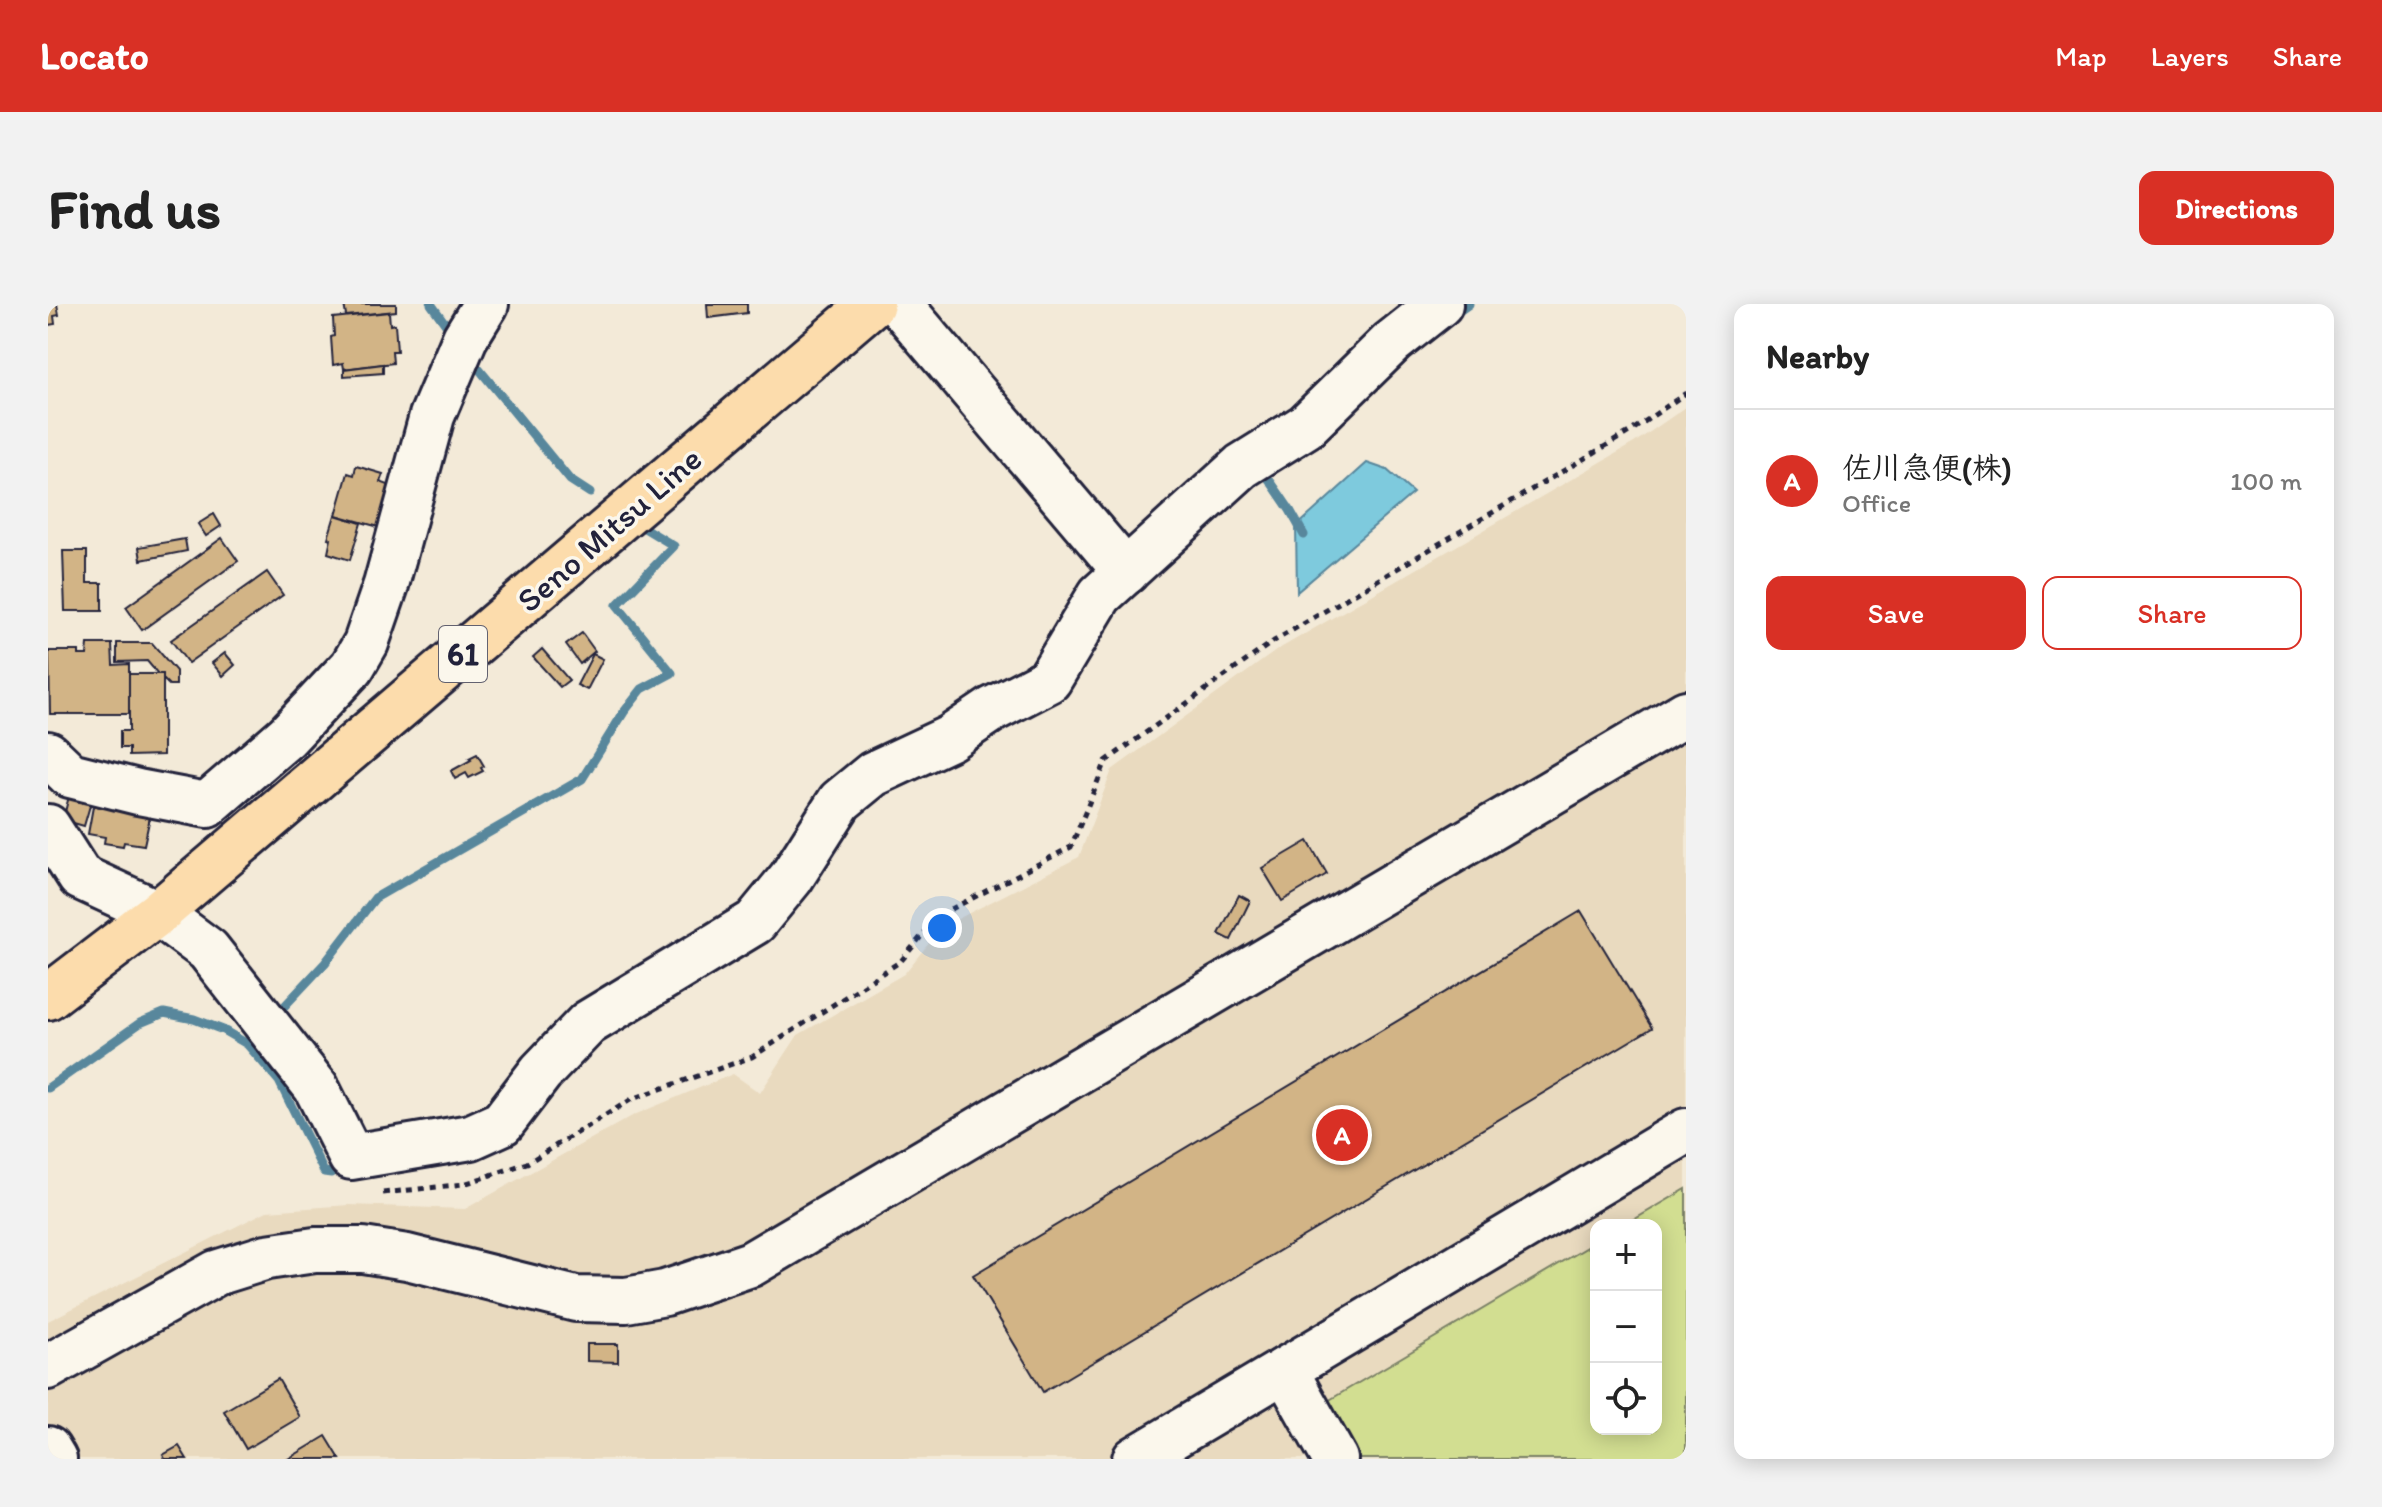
<!DOCTYPE html>
<html lang="en">
<head>
<meta charset="utf-8">
<style>
	:root { --surface:#fff; --page:#f2f2f2; --text:#222; --muted:#767676; --line:#e0e0e0; --accent:#d93025 }
	body { margin:0; font-family:Itim,"Klee One",sans-serif; background:var(--page); color:var(--text) }
	.controls { position:absolute; right:24px; bottom:24px; display:grid; overflow:hidden; border-radius:16px; box-shadow:0 4px 20px #0003 }
	.controls button { width:72px; height:72px; display:grid; place-items:center; padding:0; border:0; border-bottom:2px solid var(--line); background:var(--surface); color:var(--text); font:40px sans-serif }
	.you { position:absolute; left:894px; top:624px; width:28px; height:28px; margin:-20px; border:6px solid #fff; border-radius:50%; background:#1a73e8; box-shadow:0 0 0 12px #1a73e833 }
	.badge { display:grid; place-items:center; width:52px; height:52px; border-radius:50%; background:var(--accent); color:#fff; font-size:26px; font-weight:700 }
	.pin { position:absolute; translate:-50% -50%; border:4px solid #fff; box-shadow:0 2px 8px #0006 }
	.list { margin:0; padding:0; list-style:none }
	h2 { display:flex; justify-content:space-between; align-items:center; height:104px; margin:0; padding:0 32px; font-size:34px }
	h2 small { font-size:26px; font-weight:400; color:var(--muted) }
	.list li { display:grid; grid-template-columns:52px 1fr auto; gap:24px; align-items:center; box-sizing:border-box; height:144px; padding:0 32px; border-top:2px solid var(--line) }
	.list b { display:block; font-size:30px; white-space:nowrap }
	.list p { margin:0; font-size:26px; white-space:nowrap; color:var(--muted) }
	.list em { font-size:26px; font-style:normal; color:var(--muted) }
	.actions { display:flex; gap:16px; padding:24px 32px }
	.actions a { flex:1; padding:18px 0; border:2px solid var(--accent); border-radius:16px; text-align:center; font-size:28px; color:var(--accent) }
	.actions .main { background:var(--accent); color:#fff }
	.icon { flex:none; width:44px; height:44px; fill:none; stroke:currentColor; stroke-width:2; stroke-linecap:round; stroke-linejoin:round }
	.map { position:relative; flex:none; width:1638px; height:1155px; overflow:hidden; border-radius:16px }
	header { display:flex; align-items:center; gap:48px; box-sizing:border-box; height:112px; padding:0 40px; background:var(--accent); color:#fff }
	header strong { font-size:38px }
	nav { display:flex; gap:44px; margin-inline-start:auto; font-size:28px }
	.intro { display:flex; align-items:center; justify-content:space-between; box-sizing:border-box; height:192px; padding:0 48px }
	h1 { margin:0; font-size:56px }
	.button { padding:20px 36px; border-radius:16px; background:var(--accent); color:#fff; font-size:28px; font-weight:700 }
	main { display:flex; gap:48px; padding:0 48px }
	aside { flex:1; background:var(--surface); border-radius:16px; box-shadow:0 4px 20px #0003 }
	.map>svg:first-child { display:block }
</style>
</head>
<body>
<header>
<strong>Locato</strong>
<nav><a>Map</a><a>Layers</a><a>Share</a></nav>
</header>
<div class="intro"><h1>Find us</h1><a class="button">Directions</a></div>
<main>
<div class="map">
<svg width="1638" height="1155" viewBox="0 0 1638 1155">
	<rect width="100%" height="100%" fill="#f3ead8"/>
	<filter id="ink" filterUnits="userSpaceOnUse"><feTurbulence type="fractalNoise" baseFrequency=".0125" numOctaves="2"/><feDisplacementMap in="SourceGraphic" scale="16" xChannelSelector="R" yChannelSelector="G"/><feConvolveMatrix kernelMatrix="1 2 1 2 8 2 1 2 1" color-interpolation-filters="sRGB"/></filter>
	<g filter="url(#ink)">
		<!-- built -->
		<path fill="#e9dabf" fill-rule="evenodd" d="M1638,103V1155H0V1017L219,907L301,901L417,905L586,811L685,770L712,789L750,731L856,670L894,623L1031,553L1064,466L1229,346L1586,139ZM1548,921H1608V1125H1548Z"/>
		<!-- green -->
		<polygon fill="#d2de91" stroke="#7a8066" stroke-width="2" points="1638,885 1638,1155 1305,1155 1273,1101 1548,938 1548,1125 1608,1125 1608,921 1577,921"/>
		<!-- water -->
		<polygon fill="#7ecadd" stroke="#59879c" stroke-width="2" points="1319,159 1339,166 1365,189 1249,288 1248,223"/>
		<g fill="none" stroke-linecap="round" stroke-linejoin="round">
			<!-- stream -->
			<g stroke="#59879c" stroke-width="9">
				<polyline points="383,0 401,25"/>
				<polyline points="1404,12 1421,0"/>
				<polyline points="431,65 522,176 542,189"/>
				<polyline points="1214,165 1242,206 1256,231"/>
				<polyline points="230,709 277,659 327,594 534,475 576,408 594,385 624,369 569,301 626,242 593,222"/>
				<polyline points="0,784 92,719 116,709 146,715 175,726 199,740 231,777 276,868 283,869"/>
			</g>
		</g>
		<!-- building -->
		<g fill="#d2b486" stroke="#22223b" stroke-width="2">
			<polygon points="0,0 9,0 11,11 6,12 7,20 0,21"/>
			<polygon points="296,0 348,0 348,7 298,12"/>
			<polygon points="659,0 699,0 699,9 660,14"/>
			<polygon points="341,8 342,21 347,20 349,47 344,47 345,59 296,65 295,59 285,61 283,33 286,32 285,14"/>
			<polygon points="335,60 335,69 296,72 296,65"/>
			<polygon points="308,162 335,170 332,178 343,182 331,223 288,211 300,169 306,171"/>
			<polygon points="166,210 173,222 158,232 150,220"/>
			<polygon points="287,211 313,219 302,256 280,249 283,235 280,234"/>
			<polygon points="174,234 190,257 94,326 78,303"/>
			<polygon points="137,235 139,247 93,256 91,243"/>
			<polygon points="15,247 39,247 39,279 54,279 54,307 17,307"/>
			<polygon points="219,268 235,291 140,359 123,336"/>
			<polygon points="534,329 547,347 532,360 518,341"/>
			<polygon points="69,339 104,339 128,367 128,381 121,381 115,375 115,370 110,370 99,357 69,358"/>
			<polygon points="40,340 64,340 65,361 81,360 81,410 2,410 1,347 31,347 31,351 39,351"/>
			<polygon points="494,345 521,376 512,383 485,353"/>
			<polygon points="177,349 187,361 175,372 164,359"/>
			<polygon points="545,350 555,355 539,386 529,381"/>
			<polygon points="81,370 115,370 115,451 81,452 81,444 72,444 72,427 81,427"/>
			<polygon points="429,450 436,462 433,464 435,467 421,474 418,469 407,475 403,467 423,456 421,454"/>
			<polygon points="21,492 43,498 36,522 15,516"/>
			<polygon points="46,497 103,508 96,541 76,538 75,542 56,539 57,533 40,530"/>
			<polygon points="1260,537 1279,570 1234,597 1214,564"/>
			<polygon points="1191,591 1202,597 1183,636 1171,630"/>
			<polygon points="1533,607 1604,724 995,1088 925,971"/>
			<polygon points="539,1040 570,1040 570,1058 539,1057"/>
			<polygon points="230,1075 252,1113 198,1145 176,1107"/>
			<polygon points="278,1132 292,1155 240,1155"/>
			<polygon points="131,1142 139,1155 117,1155 115,1151"/>
		</g>
		<g fill="none" stroke-linecap="round" stroke-linejoin="round">
			<defs>
				<g id="minor">
					<polyline points="851,0 1078,268"/>
					<polyline points="0,450 22,471 90,488 159,501 239,432 304,363 318,339 338,281 384,112 417,34 438,0"/>
					<polyline points="0,523 32,573 110,609 160,646 268,783 303,853 423,833 454,819 493,768 540,719 707,618 743,574 792,497 825,470 902,434 945,405 1001,376 1052,291 1194,162 1258,122 1344,38 1392,0"/>
					<polyline points="0,1063 168,969 219,953 267,946 315,946 359,953 528,995 578,996 617,989 703,960 1638,409"/>
					<polyline points="1237,1066 1287,1155"/>
					<polyline points="0,1145 6,1155"/>
					<polyline points="1087,1155 1638,827"/>
				</g>
				<polyline id="major" points="0,693 110,609 824,0"/>
			</defs>
			<!-- minor casing -->
			<use href="#minor" stroke="#22223b" stroke-width="50"/>
			<!-- major casing -->
			<use href="#major" stroke="#22223b" stroke-width="50"/>
			<!-- path -->
			<polyline stroke="#22223b" stroke-width="5" stroke-dasharray="6 6" stroke-linecap="butt" points="335,889 416,880 479,859 584,795 704,753 853,657 890,612 1023,543 1058,457 1226,337 1583,127 1638,89"/>
			<!-- minor -->
			<use href="#minor" stroke="#fbf7ec" stroke-width="44"/>
			<!-- major -->
			<use href="#major" stroke="#fcdcac" stroke-width="44"/>
		</g>
	</g>
	<g text-anchor="middle" stroke-width="7" stroke-linejoin="round" paint-order="stroke">
		<!-- shield labels -->
		<rect fill="#fbf7ec" stroke="#636270" stroke-width="2" x="391" y="322" width="48" height="56" rx="6"/>
		<g font-size="32" font-weight="bold" fill="#22223b">
			<text x="415" y="361">61</text>
		</g>
		<!-- street labels -->
		<g font-size="34" fill="#22223b" stroke="#fbf7ec">
			<text transform="translate(561 225) rotate(-41)" y="12">Seno Mitsu Line</text>
		</g>
	</g>
</svg>
<div class="controls">
<button>+</button>
<button>−</button>
<button><svg class="icon" aria-label="locate" viewBox="0 0 24 24"><circle cx="12" cy="12" r="6"/><path d="M12 2v4M12 18v4M2 12h4M18 12h4"/></svg></button>
</div>
<div class="you"></div>
<div class="pin badge" style="left:1294px;top:831px">A</div>
</div>
<aside>
<h2>Nearby<small></small></h2>
<ul class="list">
<li><span class="badge">A</span><div><b>佐川急便(株)</b><p>Office</p></div><em>100 m</em></li>
</ul>
<div class="actions"><a class="main">Save</a><a>Share</a></div>
</aside>
</main>
</body>
</html>
